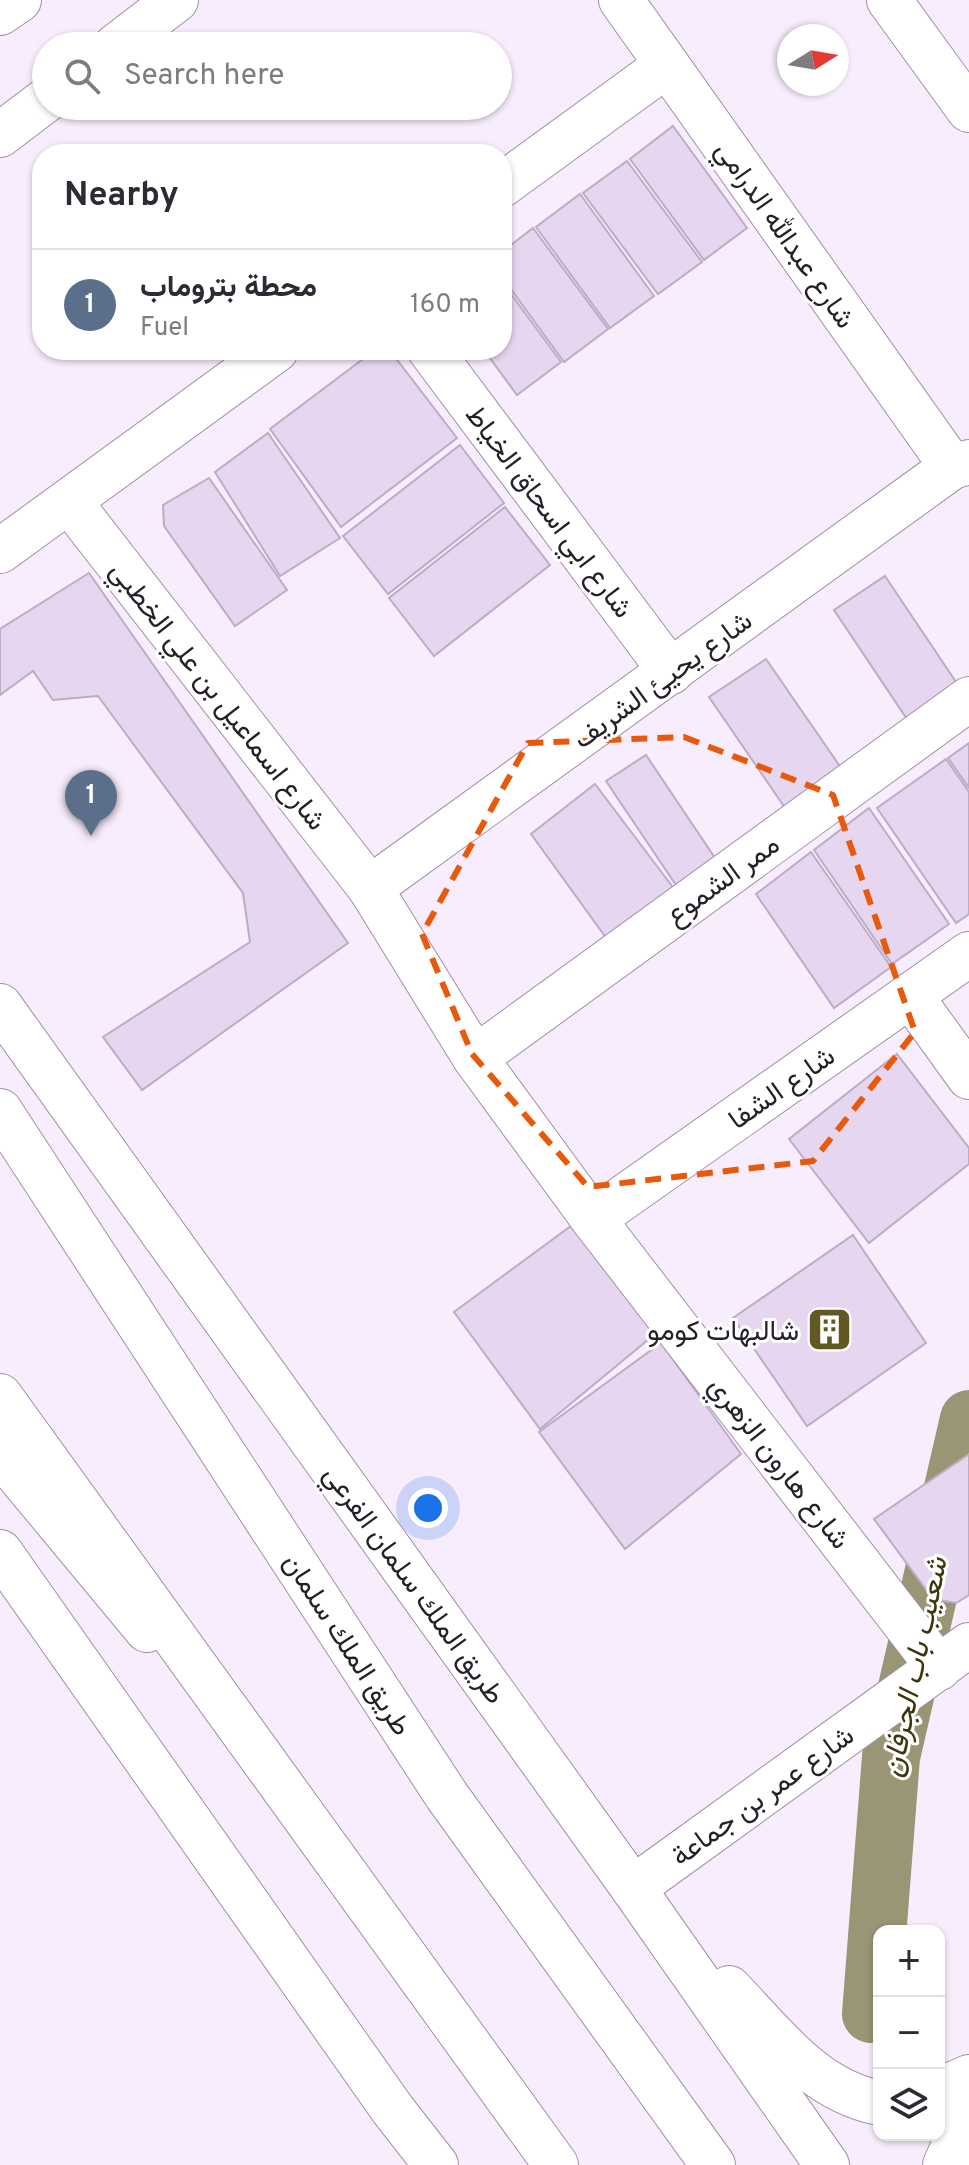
<!DOCTYPE html>
<html lang="en">
<head>
<meta charset="utf-8">
<style>
	:root { --surface:#fff; --page:#f7f7f7; --text:#2b2b33; --muted:#7c7c81; --line:#e1e1e2; --accent:#0f766e }
	body { margin:0; font-family:Overpass,Vazirmatn,sans-serif; background:var(--page); color:var(--text) }
	.controls { position:absolute; right:24px; bottom:24px; display:grid; overflow:hidden; border-radius:16px; box-shadow:0 2px 6px #0004 }
	.controls button { width:72px; height:72px; display:grid; place-items:center; padding:0; border:0; border-bottom:2px solid var(--line); background:var(--surface); color:var(--text); font:40px sans-serif }
	.compass { position:absolute; left:777px; top:24px; width:72px; height:72px; border-radius:50%; background:var(--surface); box-shadow:0 2px 6px #0004; rotate:79deg }
	.you { position:absolute; left:428px; top:1508px; width:28px; height:28px; margin:-20px; border:6px solid #fff; border-radius:50%; background:#1a73e8; box-shadow:0 0 0 12px #1a73e833 }
	.badge { display:grid; place-items:center; width:52px; height:52px; border-radius:50%; background:var(--accent); color:#fff; font-size:26px; font-weight:700 }
	.pin { position:absolute; translate:-50% -66px; filter:drop-shadow(0 2px 4px #0008) }
	.pin::after { content:''; position:absolute; top:42px; width:28px; height:24px; background:inherit; clip-path:polygon(0 0,100% 0,50% 100%) }
	.list { margin:0; padding:0; list-style:none }
	h2 { display:flex; justify-content:space-between; align-items:center; height:104px; margin:0; padding:0 32px; font-size:34px }
	h2 small { font-size:26px; font-weight:400; color:var(--muted) }
	.list li { display:grid; grid-template-columns:52px 1fr auto; gap:24px; align-items:center; box-sizing:border-box; height:112px; padding:0 32px; border-top:2px solid var(--line) }
	.list b { display:block; font-size:30px; white-space:nowrap }
	.list p { margin:0; font-size:26px; white-space:nowrap; color:var(--muted) }
	.list em { font-size:26px; font-style:normal; color:var(--muted) }
	.icon { flex:none; width:44px; height:44px; fill:none; stroke:currentColor; stroke-width:2; stroke-linecap:round; stroke-linejoin:round }
	.map { position:relative; flex:none; width:969px; height:2165px; overflow:hidden }
	.search { position:absolute; background:var(--surface); box-shadow:0 2px 6px #0004; left:32px; top:32px; width:480px; height:88px; display:flex; align-items:center; gap:20px; box-sizing:border-box; padding:0 28px; border-radius:44px; color:var(--muted); font-size:30px }
	.panel { position:absolute; background:var(--surface); box-shadow:0 2px 6px #0004; left:32px; top:144px; width:480px; height:216px; border-radius:32px }
	.map>svg:first-child { display:block }
</style>
</head>
<body>
<div class="map">
<svg width="969" height="2165" viewBox="0 0 969 2165">
	<rect width="100%" height="100%" fill="#f8edfd"/>
	<g fill="none" stroke-linecap="round" stroke-linejoin="round">
		<!-- river -->
		<polyline stroke="#999575" stroke-width="58" points="871,2014 891,1757 969,1419"/>
	</g>
	<!-- building -->
	<g fill="#e7d6ef" stroke="#bdacc5" stroke-width="2">
		<polygon points="673,126 747,228 704,260 630,159"/>
		<polygon points="627,161 702,262 658,294 583,193"/>
		<polygon points="580,194 654,296 610,328 536,227"/>
		<polygon points="533,228 608,329 564,362 502,277 502,252"/>
		<polygon points="502,282 561,362 517,395 484,350 502,350"/>
		<polygon points="375,350 391,352 457,438 341,527 270,429"/>
		<polygon points="268,433 340,538 280,576 215,472"/>
		<polygon points="460,445 504,503 388,594 343,536"/>
		<polygon points="209,478 287,590 235,626 164,526 163,505"/>
		<polygon points="505,507 550,565 434,656 389,598"/>
		<polygon points="89,573 348,943 142,1090 103,1037 250,942 243,893 98,696 53,700 33,671 0,695 0,629"/>
		<polygon points="885,576 964,694 913,728 834,610"/>
		<polygon points="766,659 848,778 792,818 709,697"/>
		<polygon points="969,743 969,788 948,758"/>
		<polygon points="646,755 721,867 682,894 606,781"/>
		<polygon points="946,759 969,792 969,914 956,923 877,808"/>
		<polygon points="595,784 678,894 612,946 531,834"/>
		<polygon points="869,808 949,924 892,964 814,850"/>
		<polygon points="811,852 891,967 834,1008 756,894"/>
		<polygon points="897,1054 969,1148 969,1164 869,1243 789,1139"/>
		<polygon points="575,1223 655,1334 540,1429 454,1312"/>
		<polygon points="853,1235 926,1343 807,1426 733,1318"/>
		<polygon points="661,1343 741,1454 625,1549 539,1432"/>
		<polygon points="969,1454 969,1595 956,1603 933,1599 874,1519"/>
	</g>
	<g fill="none" stroke-linecap="round" stroke-linejoin="round">
		<defs>
			<g id="minor">
				<polyline points="621,0 952,467"/>
				<polyline points="889,0 969,110"/>
				<polyline points="0,13 19,0"/>
				<polyline points="116,46 176,0"/>
				<polyline points="0,135 46,100"/>
				<polyline points="502,185 667,65"/>
				<polyline points="430,350 671,672"/>
				<polyline points="69,501 370,888 475,1058 593,1219 939,1668"/>
				<polyline points="0,551 276,350"/>
				<polyline points="370,888 952,467 969,462"/>
				<polyline points="910,995 969,1077"/>
				<polyline points="475,1058 969,699"/>
				<polyline points="593,1219 969,954"/>
				<polyline points="633,1888 969,1645"/>
			</g>
			<g id="major">
				<polyline points="0,1006 633,1888 827,2165"/>
				<polyline points="0,1453 147,1630"/>
				<polyline points="0,1552 393,2110 436,2165"/>
				<path d="M729,1988C774,2034 813,2090 879,2103"/>
				<polyline points="939,2090 969,2077"/>
				<polyline points="945,2165 969,2111"/>
			</g>
			<g id="highway">
				<polyline points="0,1111 447,1796 713,2165"/>
				<polyline points="0,1396 556,2165"/>
			</g>
		</defs>
		<!-- minor casing -->
		<use href="#minor" stroke="#9f8fa7" stroke-width="46"/>
		<!-- major casing -->
		<use href="#major" stroke="#9f8fa7" stroke-width="46"/>
		<!-- highway casing -->
		<use href="#highway" stroke="#9f8fa7" stroke-width="46"/>
		<!-- minor -->
		<use href="#minor" stroke="#fff" stroke-width="44"/>
		<!-- major -->
		<use href="#major" stroke="#fff" stroke-width="44"/>
		<!-- highway -->
		<use href="#highway" stroke="#fff" stroke-width="44"/>
	</g>
	<!-- marked area -->
	<path fill="none" stroke="#e8590c" stroke-width="6" stroke-dasharray="16 10" stroke-linejoin="round" d="M684,737L833,795L915,1032L813,1161L588,1187L472,1054L422,934L528,743Z"/>
	<!-- icons -->
	<defs>
		<symbol id="building-square" viewBox="-11 -11 22 22"><rect x="-9" y="-9" width="18" height="18" rx="4" fill="#615824" stroke="#fff"/><path d="M-4-6H4V6H1V3H-1V6H-4ZM-2.5-4.3h1.7v1.8h-1.7ZM.8-4.3h1.7v1.8H.8ZM-2.5-1h1.7V.8h-1.7ZM.8-1h1.7V.8H.8Z" fill="#fff"/></symbol>
	</defs>
	<g fill-rule="evenodd">
		<use href="#building-square" x="804" y="1304" width="51" height="51"/>
	</g>
	<g text-anchor="middle" stroke-width="6" stroke-linejoin="round" paint-order="stroke">
		<!-- street labels -->
		<g font-size="28" fill="#251f28" stroke="#fff">
			<text transform="translate(786 234) rotate(55)" y="10">شارع عبدالله الدرامي</text>
			<text transform="translate(550 511) rotate(53)" y="10">شارع ابي اسحاق الخياط</text>
			<text transform="translate(662 679) rotate(-36)" y="10">شارع يحيئ الشريف</text>
			<text transform="translate(219 695) rotate(52)" y="10">شارع اسماعيل بن علي الخطبي</text>
			<text transform="translate(722 879) rotate(-36)" y="10">ممر الشموع</text>
			<text transform="translate(781 1087) rotate(-35)" y="10">شارع الشفا</text>
			<text transform="translate(780 1462) rotate(52)" y="10">شارع هارون الزهري</text>
			<text transform="translate(415 1584) rotate(54)" y="10">طريق الملك سلمان الفرعي</text>
			<text transform="translate(348 1644) rotate(57)" y="10">طريق الملك سلمان</text>
			<text transform="translate(762 1795) rotate(-36)" y="10">شارع عمر بن جماعة</text>
		</g>
		<!-- poi labels -->
		<g font-size="28" fill="#251f28" stroke="#fff" text-anchor="end">
			<text x="799" y="1340">شالبهات كومو</text>
		</g>
		<!-- water labels -->
		<g font-size="30" font-style="italic" fill="#3d360c" stroke="#fff">
			<text transform="translate(914 1667) rotate(-78)" y="10">شعيب باب الجرفان</text>
		</g>
	</g>
</svg>
<div class="controls">
<button>+</button>
<button>−</button>
<button><svg class="icon" aria-label="layers" viewBox="0 0 24 24"><path d="M12 4l9 5-9 5-9-5zM3 14l9 5 9-5"/></svg></button>
</div>
<svg class="compass" viewBox="-18 -18 36 36"><path d="M0-13l5 13h-10z" fill="#e53935"/><path d="M0 13l5-13h-10z" fill="#7c7c81"/></svg>
<div class="you"></div>
<div class="pin badge" style="left:91px;top:836px;background:#5c6f8a">1</div>
<div class="search"><svg class="icon" aria-label="search" viewBox="0 0 24 24"><circle cx="10" cy="10" r="6"/><path d="M15 15l6 6"/></svg>Search here</div>
<section class="panel">
<h2>Nearby<small></small></h2>
<ul class="list">
<li><span class="badge" style="background:#5c6f8a">1</span><div><b>محطة بتروماب</b><p>Fuel</p></div><em>160 m</em></li>
</ul>
</section>
</div>
</body>
</html>
